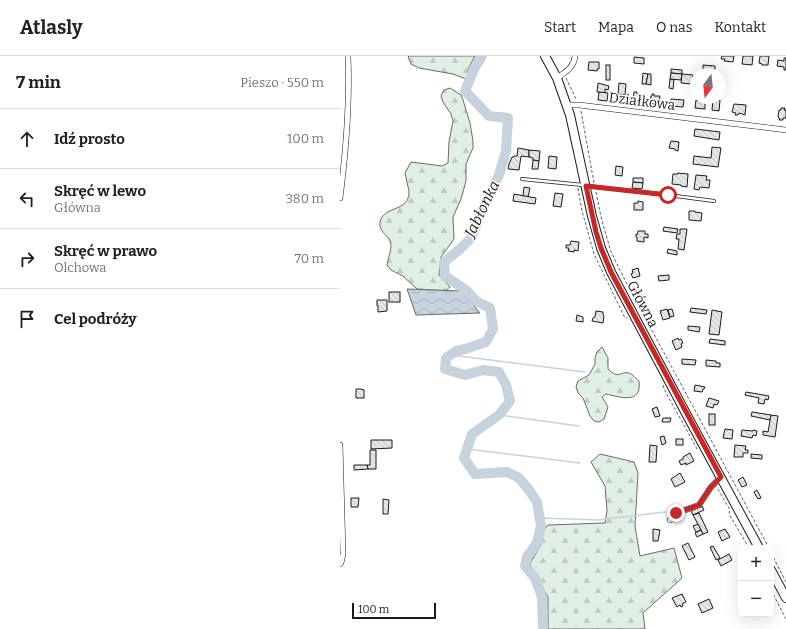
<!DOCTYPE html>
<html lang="pl">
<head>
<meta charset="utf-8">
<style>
	:root { --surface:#fff; --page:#f6f6f6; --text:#222; --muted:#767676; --line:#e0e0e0 }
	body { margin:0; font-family:Bitter,serif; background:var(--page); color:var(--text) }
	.controls { position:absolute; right:12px; bottom:12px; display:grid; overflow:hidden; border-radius:6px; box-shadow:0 4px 16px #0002 }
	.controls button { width:36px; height:36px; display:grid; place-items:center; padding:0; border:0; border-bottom:1px solid var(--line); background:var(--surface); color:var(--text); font:20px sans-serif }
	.compass { position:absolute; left:350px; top:12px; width:36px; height:36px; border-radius:50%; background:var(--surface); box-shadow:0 4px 16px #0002; rotate:195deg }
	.scale { position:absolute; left:12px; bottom:10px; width:84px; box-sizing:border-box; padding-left:4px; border:2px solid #1a1a1a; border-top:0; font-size:11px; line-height:14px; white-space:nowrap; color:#1a1a1a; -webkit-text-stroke:3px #fff; paint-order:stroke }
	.stop { position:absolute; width:12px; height:12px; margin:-9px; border:3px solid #c62828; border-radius:50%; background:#fff }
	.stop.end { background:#c62828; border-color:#fff; box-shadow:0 1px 4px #0008 }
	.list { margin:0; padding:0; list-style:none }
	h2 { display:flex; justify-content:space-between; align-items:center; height:52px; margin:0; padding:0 16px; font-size:17px }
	h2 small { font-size:13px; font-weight:400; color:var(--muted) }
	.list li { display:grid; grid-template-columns:26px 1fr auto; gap:12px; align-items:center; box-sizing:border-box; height:60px; padding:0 16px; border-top:1px solid var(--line) }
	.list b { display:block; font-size:15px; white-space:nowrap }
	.list p { margin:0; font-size:13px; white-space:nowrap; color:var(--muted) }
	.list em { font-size:13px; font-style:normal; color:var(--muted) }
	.icon { flex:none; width:22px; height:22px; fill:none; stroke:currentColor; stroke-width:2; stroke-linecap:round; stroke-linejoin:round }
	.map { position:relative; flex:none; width:446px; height:573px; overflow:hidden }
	header { display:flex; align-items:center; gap:24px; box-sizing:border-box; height:56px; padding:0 20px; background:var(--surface); border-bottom:1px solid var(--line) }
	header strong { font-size:19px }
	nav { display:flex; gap:22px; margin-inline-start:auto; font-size:14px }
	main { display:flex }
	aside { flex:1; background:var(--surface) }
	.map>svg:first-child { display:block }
</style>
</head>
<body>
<header>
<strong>Atlasly</strong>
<nav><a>Start</a><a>Mapa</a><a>O nas</a><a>Kontakt</a></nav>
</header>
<main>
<aside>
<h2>7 min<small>Pieszo · 550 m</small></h2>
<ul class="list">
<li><svg class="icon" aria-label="ahead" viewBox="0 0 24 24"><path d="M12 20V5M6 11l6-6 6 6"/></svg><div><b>Idź prosto</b></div><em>100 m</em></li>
<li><svg class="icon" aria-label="left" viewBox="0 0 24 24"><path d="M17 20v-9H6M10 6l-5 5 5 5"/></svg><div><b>Skręć w lewo</b><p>Główna</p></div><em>380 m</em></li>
<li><svg class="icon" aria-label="right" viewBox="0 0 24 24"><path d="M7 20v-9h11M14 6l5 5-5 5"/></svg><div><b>Skręć w prawo</b><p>Olchowa</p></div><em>70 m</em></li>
<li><svg class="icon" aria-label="arrive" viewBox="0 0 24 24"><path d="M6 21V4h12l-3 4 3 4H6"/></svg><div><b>Cel podróży</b></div></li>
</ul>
</aside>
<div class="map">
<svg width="446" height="573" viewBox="0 0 446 573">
	<defs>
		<pattern id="forest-firs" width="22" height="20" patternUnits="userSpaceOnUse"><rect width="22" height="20" fill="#e0efe3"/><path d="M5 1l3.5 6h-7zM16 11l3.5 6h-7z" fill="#c0ccc2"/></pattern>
		<pattern id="water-waves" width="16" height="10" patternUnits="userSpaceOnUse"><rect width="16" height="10" fill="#c6d2dc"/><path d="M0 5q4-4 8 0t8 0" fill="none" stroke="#aab4bc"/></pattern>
		<pattern id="building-back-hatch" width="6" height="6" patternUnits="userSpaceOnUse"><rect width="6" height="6" fill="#e6e6e6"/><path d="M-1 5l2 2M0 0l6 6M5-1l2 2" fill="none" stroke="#c5c5c5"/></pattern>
	</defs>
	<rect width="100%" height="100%" fill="#fff"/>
	<!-- forest -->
	<g fill="url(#forest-firs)" stroke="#6a6a6a">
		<polygon points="69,0 135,0 129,11 126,23 113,18 79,12 71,8 68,1"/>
		<path d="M110,32L121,39L123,44L130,67L133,85V92L126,108V125L121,143L113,161L114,183L101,201L99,219L110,231L105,235L77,233L63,220L51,214L47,209C48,201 53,192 50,185C47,178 39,176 40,167C42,149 70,157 69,135C68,129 66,123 65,117L71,106L102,110L108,107L109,86L113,65L111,58L103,46L101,40L104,34Z"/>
		<path d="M262,291L268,302V313C279,324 280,315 289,317C293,318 296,323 299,325C302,349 280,341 266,338L262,341L268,351L264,363L259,366L254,365L250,360L243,342L238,337L236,331L238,325L249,319L255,308V302L257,296Z"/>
		<polygon points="260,398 294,406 298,417 295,470 300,500 334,492 342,522 303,557 305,573 208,573 208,541 192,515 190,507 201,489 202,476 208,469 265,467 267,455 265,430 251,406"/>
	</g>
	<!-- water -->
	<polygon fill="url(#water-waves)" stroke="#6a6a6a" points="67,233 122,235 140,257 76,259"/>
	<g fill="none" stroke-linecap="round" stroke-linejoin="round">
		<!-- stream -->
		<g stroke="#c6d2dc" stroke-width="1.5">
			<polyline points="111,299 245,316"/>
			<polyline points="159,359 239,370"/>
			<polyline points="127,393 240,407"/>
			<polyline points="200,462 258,464 325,456"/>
		</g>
		<!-- river -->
		<polyline stroke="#c6d2dc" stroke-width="10" points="142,0 134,13 125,35 149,60 168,62 166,95 159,119 144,150 131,182 119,194 104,206 105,220 127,235 136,245 150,252 153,273 146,286 125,293 116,295 106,302 105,313 125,319 143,314 159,316 166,329 170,345 159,359 132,378 124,402 135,418 167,416 179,422 189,434 197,446 201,470 197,487 187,501 185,510 195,522 202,541 203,573"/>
	</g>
	<!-- building -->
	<g fill="url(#building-back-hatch)" stroke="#1a1a1a">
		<polygon points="382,0 394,0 393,6 384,5 385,3 381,3"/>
		<polygon points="403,0 413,0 412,9 402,8"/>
		<polygon points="420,0 429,0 428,9 422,9 422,8 419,7"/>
		<polygon points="294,1 304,2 304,8 294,7"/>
		<polygon points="444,2 446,2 446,14 444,14 444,11 437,10 438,4 444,5"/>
		<polygon points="249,6 259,6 259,13 257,13 257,15 248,14"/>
		<rect x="266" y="9" width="4" height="15"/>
		<polygon points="363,9 375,10 375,14 370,14 370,18 363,18"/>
		<polygon points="331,13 342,14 342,18 331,17"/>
		<polygon points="303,17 308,18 306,28 302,28"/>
		<polygon points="331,17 342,18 341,24 330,23"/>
		<polygon points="308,18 311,18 311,29 306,28"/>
		<polygon points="342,18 353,19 352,28 341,27"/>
		<polygon points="330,23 334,24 333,33 329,32"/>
		<polygon points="258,27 269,30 268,34 265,33 265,37 257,36"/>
		<polygon points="279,27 286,28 285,39 278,38"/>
		<polygon points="259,36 268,37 267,45 258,44"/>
		<polygon points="294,36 297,36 297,38 303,39 302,47 293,46"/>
		<polygon points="312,38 314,38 314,40 320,40 319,48 316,48 316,50 313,50 314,48 310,47 311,40 312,40"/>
		<polygon points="331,43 344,44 343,51 330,50"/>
		<polygon points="373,43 380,44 379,55 372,54"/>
		<polygon points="356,44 365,45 365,53 355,52"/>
		<polygon points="394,48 406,49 405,59 399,57 398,59 395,59 396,57 392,56"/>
		<polygon points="441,52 445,52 444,54 446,54 446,62 443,62 443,64 439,64 440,63 438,61 439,54 441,54"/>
		<polygon points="355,73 380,76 379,84 354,80"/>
		<polygon points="331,85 339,86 338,95 335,94 335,93 329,92"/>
		<polygon points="372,91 381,92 378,111 353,108 354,100 371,102"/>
		<polygon points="178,92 189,94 189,101 181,100 179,114 168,113 169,108 172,101 174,101 174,100 177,100"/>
		<polygon points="189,94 200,95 199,105 193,104 193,102 189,101"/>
		<polygon points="209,100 217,101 216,113 208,112"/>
		<polygon points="193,104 199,105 198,113 192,113"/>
		<polygon points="276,110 283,111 282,120 275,119"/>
		<polygon points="338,117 348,118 347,131 341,130 341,129 332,128 333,118 338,118"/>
		<polygon points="356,119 367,120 366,124 370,124 369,132 360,131 359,134 354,133"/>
		<polygon points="293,122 303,122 303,127 293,126"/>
		<polygon points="293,126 303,127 302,133 292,132"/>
		<polygon points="184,131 190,132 188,141 183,140"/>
		<polygon points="215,137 223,138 221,151 213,150"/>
		<polygon points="174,138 196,142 195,148 173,145"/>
		<polygon points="298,145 303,146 303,154 294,154 294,147 298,147"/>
		<polygon points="349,155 355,155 355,156 362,157 361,165 349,164"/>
		<polygon points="324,171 338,173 337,177 323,175"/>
		<polygon points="340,173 347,173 344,194 338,193 339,183 336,183 337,178 340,178"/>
		<polygon points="298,175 305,175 305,178 308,178 308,182 304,181 304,186 297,185 297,181 296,181 296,178 297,179"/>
		<polygon points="231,185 239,186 238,195 234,194 234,196 228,195 229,192 226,192 226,189 230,189"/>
		<polygon points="328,193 337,195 337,199 327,197"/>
		<polygon points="298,212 300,220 293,222 291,218 293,217 292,214"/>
		<polygon points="329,219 329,224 319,225 318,220"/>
		<rect x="49" y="236" width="11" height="10"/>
		<polygon points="37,244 47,244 47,255 38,256 38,250 37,250"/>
		<polygon points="351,252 367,254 366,258 350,256"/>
		<polygon points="327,253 330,262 323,264 320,255"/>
		<polygon points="332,253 334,260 330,261 328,254"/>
		<polygon points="372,254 382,256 379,279 369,278"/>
		<polygon points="256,255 263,256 263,259 264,260 263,267 252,265 253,262 255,261"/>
		<polygon points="237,259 243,261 243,266 236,265"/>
		<polygon points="348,270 360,271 359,276 348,274"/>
		<polygon points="338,282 339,284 341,283 343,287 341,288 342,291 336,294 332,285"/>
		<polygon points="370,283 385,285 385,289 369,287"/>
		<polygon points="342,303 356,304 355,309 342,308"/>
		<polygon points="366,304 376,305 376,307 380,307 380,311 366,310"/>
		<polygon points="355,329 365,331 364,333 363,333 362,336 354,335"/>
		<polygon points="16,333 21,333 24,334 24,342 16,342"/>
		<polygon points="406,336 429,340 428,344 425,343 424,348 418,347 419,342 405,339"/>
		<polygon points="369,342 379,345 377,349 374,348 373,352 366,350"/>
		<polygon points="317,351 320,360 315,361 312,353"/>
		<polygon points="412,356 431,359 430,364 411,360"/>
		<rect x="369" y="358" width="6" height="11"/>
		<polygon points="431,359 438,360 435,381 423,379 423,375 428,376"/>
		<polygon points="323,362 331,362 330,366 322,366"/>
		<polygon points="385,373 393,374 392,383 383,382"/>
		<polygon points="402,374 413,375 413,374 417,375 416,380 413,379 412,382 401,380"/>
		<polygon points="324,380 326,387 322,389 320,381"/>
		<rect x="336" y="383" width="7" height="6"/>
		<polygon points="31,384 52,384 52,392 31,393"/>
		<polygon points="310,389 317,390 316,406 309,406"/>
		<polygon points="395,389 406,390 405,394 408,394 408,397 403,397 403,401 394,401"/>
		<polygon points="30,394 36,394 36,413 28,413 27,409 30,409"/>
		<polygon points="350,397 354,405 346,409 346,407 341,409 339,405 343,403 343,401"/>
		<polygon points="411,398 422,399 422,403 411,402"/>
		<polygon points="14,409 27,409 28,413 14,414"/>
		<polygon points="340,417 345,426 335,431 331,423"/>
		<polygon points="403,421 407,429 402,431 398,424"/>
		<polygon points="417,434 421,442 418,443 414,436"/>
		<polygon points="11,442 19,442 18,451 11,451"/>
		<polygon points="43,443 49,444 48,458 43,458"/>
		<polygon points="362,450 364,454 353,459 351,455"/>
		<polygon points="359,457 368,476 363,478 353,459"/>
		<polygon points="358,468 361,474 356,476 353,470"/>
		<polygon points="313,473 320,474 318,485 313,485"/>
		<polygon points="385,473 390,481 382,485 378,476"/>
		<polygon points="361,474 363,478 357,481 355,477"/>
		<polygon points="348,487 355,501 349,504 342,490"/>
		<polygon points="373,490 380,502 376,504 370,491"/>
		<polygon points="389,498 392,504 381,510 378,504"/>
		<polygon points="342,538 346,546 342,548 343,550 341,551 340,549 337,551 332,542"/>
		<polygon points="369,543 373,552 362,557 358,548"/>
	</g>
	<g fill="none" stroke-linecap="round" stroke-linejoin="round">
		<defs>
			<g id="service">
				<polyline points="182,123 243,129"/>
				<polyline points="248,130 328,139 374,145"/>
			</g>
			<g id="minor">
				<path d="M217,22C225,16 234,12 235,0"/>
				<polyline points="227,49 239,49 446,74"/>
				<path d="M0,142C6,95 10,47 8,0"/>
				<polyline points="0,389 3,498 1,507 0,508"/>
				<polyline points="330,464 337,457 359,449 371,431 381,421"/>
			</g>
			<g id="primary">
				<polyline points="205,0 217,22 230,59 252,160 261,192 271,216 350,365 419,492"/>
				<polyline points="431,514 446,542"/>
			</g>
		</defs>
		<!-- service casing -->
		<use href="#service" stroke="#1a1a1a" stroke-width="4"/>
		<!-- minor casing -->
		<use href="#minor" stroke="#1a1a1a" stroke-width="6"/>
		<!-- primary casing -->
		<use href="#primary" stroke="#1a1a1a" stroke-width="10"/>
		<!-- path -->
		<g stroke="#5f5f5f" stroke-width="1" stroke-dasharray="3 2" stroke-linecap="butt">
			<polyline points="226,22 236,43"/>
			<polyline points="241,55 254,127"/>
			<polyline points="238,132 242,155 254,198 285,262 287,262"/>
			<polyline points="256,136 261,161 271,196 286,226 429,492"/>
			<polyline points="323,329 324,333 357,393"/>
			<polyline points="378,433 390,454 389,458 409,492"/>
			<polyline points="431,497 446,526"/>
			<polyline points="431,534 446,563"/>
		</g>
		<!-- service -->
		<use href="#service" stroke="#fff" stroke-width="2.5"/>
		<!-- minor -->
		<use href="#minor" stroke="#fff" stroke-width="5"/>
		<!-- primary -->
		<use href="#primary" stroke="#fff" stroke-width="8"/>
	</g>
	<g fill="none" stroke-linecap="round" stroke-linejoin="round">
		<!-- route -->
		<polyline stroke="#c62828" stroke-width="5" points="328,139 246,130 256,176 261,192 271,216 381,421 371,431 359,449 336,457"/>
	</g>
	<g text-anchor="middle" stroke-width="3" stroke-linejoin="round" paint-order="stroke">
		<!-- street labels -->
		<g font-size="14" fill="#1a1a1a" stroke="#fff">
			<text transform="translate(302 45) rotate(7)" y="5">Działkowa</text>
			<text transform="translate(303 248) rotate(62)" y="5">Główna</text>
		</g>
		<!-- water labels -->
		<g font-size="15" font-style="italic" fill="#1a1a1a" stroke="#fff">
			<text transform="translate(142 153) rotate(-64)" y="5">Jabłonka</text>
		</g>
	</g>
</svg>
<div class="controls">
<button>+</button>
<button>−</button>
</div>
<svg class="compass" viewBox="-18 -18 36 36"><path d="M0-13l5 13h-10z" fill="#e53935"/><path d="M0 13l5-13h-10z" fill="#767676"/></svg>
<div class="scale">100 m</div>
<div class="stop" style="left:328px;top:139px"></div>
<div class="stop end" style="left:336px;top:457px"></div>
</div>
</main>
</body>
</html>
